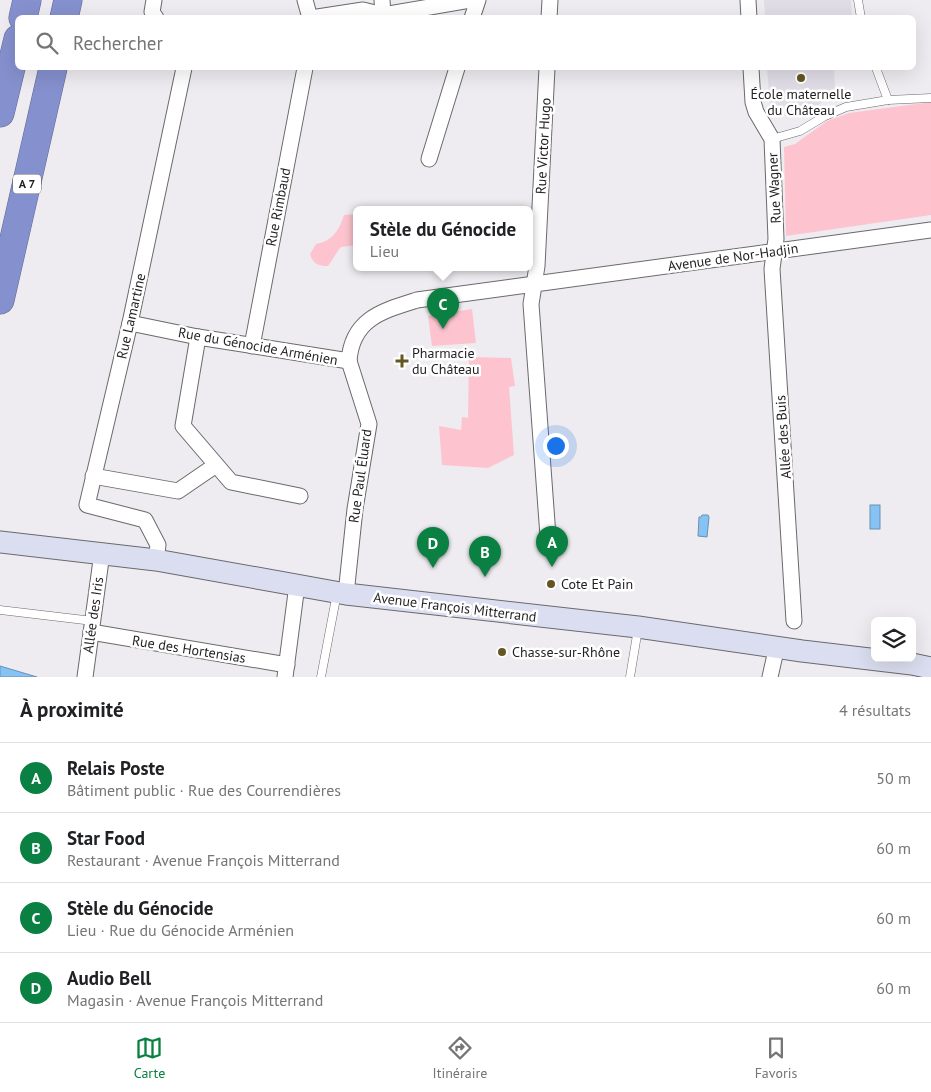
<!DOCTYPE html>
<html lang="fr">
<head>
<meta charset="utf-8">
<style>
	:root { --surface:#fff; --page:#f2f2f2; --text:#202124; --muted:#757577; --line:#e0e0e0; --accent:#0b8043 }
	body { margin:0; font-family:"PT Sans",sans-serif; background:var(--page); color:var(--text) }
	.controls { position:absolute; right:15px; bottom:15px; display:grid; overflow:hidden; border-radius:8px; box-shadow:0 5px 20px #0002 }
	.controls button { width:45px; height:45px; display:grid; place-items:center; padding:0; border:0; border-bottom:1px solid var(--line); background:var(--surface); color:var(--text); font:25px sans-serif }
	.you { position:absolute; left:555px; top:445px; width:18px; height:18px; margin:-12px; border:4px solid #fff; border-radius:50%; background:#1a73e8; box-shadow:0 0 0 8px #1a73e833 }
	.badge { display:grid; place-items:center; width:32px; height:32px; border-radius:50%; background:var(--accent); color:#fff; font-size:16px; font-weight:700 }
	.pin { position:absolute; translate:-50% -41px; filter:drop-shadow(0 1px 2px #0008) }
	.pin::after { content:''; position:absolute; top:26px; width:18px; height:15px; background:inherit; clip-path:polygon(0 0,100% 0,50% 100%) }
	.popup { position:absolute; left:353px; top:206px; width:180px; height:65px; box-sizing:border-box; display:grid; place-content:center; border-radius:8px; background:var(--surface); filter:drop-shadow(0 1px 4px #0005); font-size:16px; white-space:nowrap; color:var(--muted) }
	.popup b { font-size:19px; color:var(--text) }
	.popup::after { content:''; position:absolute; left:50%; top:100%; margin-left:-10px; border:10px solid transparent; border-top-color:var(--surface) }
	.list { margin:0; padding:0; list-style:none }
	h2 { display:flex; justify-content:space-between; align-items:center; height:65px; margin:0; padding:0 20px; font-size:21px }
	h2 small { font-size:16px; font-weight:400; color:var(--muted) }
	.list li { display:grid; grid-template-columns:32px 1fr auto; gap:15px; align-items:center; box-sizing:border-box; height:70px; padding:0 20px; border-top:1px solid var(--line) }
	.list b { display:block; font-size:19px; white-space:nowrap }
	.list p { margin:0; font-size:16px; white-space:nowrap; color:var(--muted) }
	.list em { font-size:16px; font-style:normal; color:var(--muted) }
	.icon { flex:none; width:28px; height:28px; fill:none; stroke:currentColor; stroke-width:2; stroke-linecap:round; stroke-linejoin:round }
	.map { position:relative; flex:none; width:931px; height:677px; overflow:hidden }
	.search { position:absolute; background:var(--surface); box-shadow:0 5px 20px #0002; left:15px; right:15px; top:15px; height:55px; display:flex; align-items:center; gap:12px; box-sizing:border-box; padding:0 18px; border-radius:8px; color:var(--muted); font-size:19px }
	.sheet { height:345px; background:var(--surface) }
	nav { display:flex; justify-content:space-around; align-items:center; box-sizing:border-box; height:70px; border-top:1px solid var(--line); background:var(--surface); font-size:14px; color:var(--muted) }
	nav a { display:grid; justify-items:center; gap:2px }
	nav .on { color:var(--accent) }
	.map>svg:first-child { display:block }
</style>
</head>
<body>
<div class="map">
<svg width="931" height="677" viewBox="0 0 931 677">
	<rect width="100%" height="100%" fill="#eeecf0"/>
	<!-- built -->
	<g fill="#e1dde7">
		<polygon points="764,0 851,0 852,17 765,17"/>
		<polygon points="767,68 834,68 835,88 819,105 770,107"/>
	</g>
	<!-- green -->
	<g fill="#fdc4cf">
		<polygon points="931,102 931,215 786,236 784,147 795,144 827,121 849,113"/>
		<path d="M357,214V245L341,247C335,254 333,260 328,266C318,266 313,264 310,254L316,244C333,241 339,230 344,215Z"/>
		<polygon points="472,309 476,343 432,346 428,316"/>
		<polygon points="469,357 511,358 515,386 509,387 514,455 488,468 442,465 439,426 461,430 462,417 468,418"/>
	</g>
	<!-- water -->
	<g fill="#87c2f5" stroke="#6891b5">
		<rect x="870" y="505" width="10" height="24"/>
		<polygon points="702,515 708,515 709,517 707,537 698,536 699,517 701,517"/>
		<polygon points="0,666 37,677 0,677"/>
	</g>
	<g fill="none" stroke-linecap="round" stroke-linejoin="round">
		<defs>
			<g id="lane">
				<polyline points="858,0 861,18"/>
				<polyline points="876,68 888,100"/>
				<polyline points="772,139 800,131 825,116 846,107 888,100 931,98"/>
				<polyline points="0,610 93,621"/>
				<polyline points="321,677 337,593"/>
				<polyline points="630,677 638,629"/>
			</g>
			<g id="street">
				<polyline points="154,0 152,12 156,18"/>
				<polyline points="305,0 310,18"/>
				<polyline points="382,0 383,15"/>
				<polyline points="748,0 749,18"/>
				<polyline points="311,18 363,10 383,15 470,0"/>
				<polyline points="472,18 478,0"/>
				<polyline points="549,18 550,0"/>
				<polyline points="547,68 537,266 531,304 548,536"/>
				<polyline points="751,68 753,102 756,112 772,139 776,239 772,269 794,621"/>
				<polyline points="429,159 457,68"/>
				<path d="M130,323L198,337L349,361C352,319 382,311 417,300L931,230"/>
				<polyline points="198,337 183,426 231,482 300,496"/>
				<polyline points="252,346 305,68"/>
				<polyline points="93,476 178,491 216,465"/>
				<polyline points="156,560 158,545 145,520 87,505 130,323 184,68"/>
				<polyline points="346,594 355,509 369,424 349,361"/>
				<polyline points="91,632 287,665"/>
				<polyline points="85,677 102,553"/>
				<polyline points="285,677 297,585"/>
				<polyline points="770,677 777,646"/>
			</g>
			<polyline id="secondary" points="0,542 156,560 346,594 638,627 802,651 912,664 931,668"/>
			<g id="highway">
				<polyline points="23,18 27,0"/>
				<polyline points="64,18 68,0"/>
				<polyline points="0,113 18,39"/>
				<polyline points="0,300 53,68"/>
			</g>
		</defs>
		<!-- lane casing -->
		<use href="#lane" stroke="#6a696c" stroke-width="9"/>
		<!-- street casing -->
		<use href="#street" stroke="#6a696c" stroke-width="17"/>
		<!-- secondary casing -->
		<use href="#secondary" stroke="#6a696c" stroke-width="23"/>
		<!-- highway casing -->
		<use href="#highway" stroke="#626891" stroke-width="29"/>
		<!-- lane -->
		<use href="#lane" stroke="#fff" stroke-width="8"/>
		<!-- street -->
		<use href="#street" stroke="#fff" stroke-width="15"/>
		<!-- secondary -->
		<use href="#secondary" stroke="#dadef0" stroke-width="21"/>
		<!-- highway -->
		<use href="#highway" stroke="#8590ce" stroke-width="28"/>
	</g>
	<!-- markers -->
	<g fill="#635623" stroke="#fff" stroke-width="2">
		<circle cx="801" cy="78" r="5"/>
		<path d="M399.5 353.5h5v5h5v5h-5v5h-5v-5h-5v-5h5z"/>
		<circle cx="551" cy="584" r="5"/>
		<circle cx="502" cy="652" r="5"/>
	</g>
	<g text-anchor="middle" stroke-width="5" stroke-linejoin="round" paint-order="stroke">
		<!-- shield labels -->
		<rect fill="#fff" stroke="#636264" stroke-width="1" x="13" y="174.5" width="28" height="19" rx="4"/>
		<g font-size="12" font-weight="bold" fill="#201f21">
			<text x="27" y="188">A 7</text>
		</g>
		<!-- poi labels -->
		<g font-size="14" fill="#201f21" stroke="#fff" text-anchor="start">
			<text x="801" y="99" text-anchor="middle">École maternelle<tspan x="801" dy="16">du Château</tspan></text>
			<text x="412" y="358">Pharmacie<tspan x="412" dy="16">du Château</tspan></text>
			<text x="561" y="589">Cote Et Pain</text>
			<text x="512" y="657">Chasse-sur-Rhône</text>
		</g>
		<!-- street labels -->
		<g font-size="14" fill="#201f21" stroke="#fff">
			<text transform="translate(543 146) rotate(-87)" y="5">Rue Victor Hugo</text>
			<text transform="translate(774 188) rotate(-93)" y="5">Rue Wagner</text>
			<text transform="translate(278 207) rotate(-79)" y="5">Rue Rimbaud</text>
			<text transform="translate(733 257) rotate(-8)" y="5">Avenue de Nor-Hadjin</text>
			<text transform="translate(131 316) rotate(-77)" y="5">Rue Lamartine</text>
			<text transform="translate(258 346) rotate(10)" y="5">Rue du Génocide Arménien</text>
			<text transform="translate(783 437) rotate(-94)" y="5">Allée des Buis</text>
			<text transform="translate(360 476) rotate(-82)" y="5">Rue Paul Éluard</text>
			<text transform="translate(455 607) rotate(7)" y="5">Avenue François Mitterrand</text>
			<text transform="translate(93 615) rotate(-82)" y="5">Allée des Iris</text>
			<text transform="translate(189 649) rotate(9)" y="5">Rue des Hortensias</text>
		</g>
	</g>
</svg>
<div class="controls">
<button><svg class="icon" aria-label="layers" viewBox="0 0 24 24"><path d="M12 4l9 5-9 5-9-5zM3 14l9 5 9-5"/></svg></button>
</div>
<div class="you"></div>
<div class="pin badge" style="left:552px;top:567px">A</div>
<div class="pin badge" style="left:485px;top:577px">B</div>
<div class="pin badge" style="left:443px;top:329px">C</div>
<div class="popup"><b>Stèle du Génocide</b>Lieu</div>
<div class="pin badge" style="left:433px;top:568px">D</div>
<div class="search"><svg class="icon" aria-label="search" viewBox="0 0 24 24"><circle cx="10" cy="10" r="6"/><path d="M15 15l6 6"/></svg>Rechercher</div>
</div>
<section class="sheet">
<h2>À proximité<small>4 résultats</small></h2>
<ul class="list">
<li><span class="badge">A</span><div><b>Relais Poste</b><p>Bâtiment public · Rue des Courrendières</p></div><em>50 m</em></li>
<li><span class="badge">B</span><div><b>Star Food</b><p>Restaurant · Avenue François Mitterrand</p></div><em>60 m</em></li>
<li><span class="badge">C</span><div><b>Stèle du Génocide</b><p>Lieu · Rue du Génocide Arménien</p></div><em>60 m</em></li>
<li><span class="badge">D</span><div><b>Audio Bell</b><p>Magasin · Avenue François Mitterrand</p></div><em>60 m</em></li>
</ul>
</section>
<nav>
<a class="on"><svg class="icon" aria-label="map" viewBox="0 0 24 24"><path d="M3 6l6-2 6 2 6-2v14l-6 2-6-2-6 2zM9 4v14M15 6v14"/></svg>Carte</a>
<a><svg class="icon" aria-label="directions" viewBox="0 0 24 24"><path d="M12 3l9 9-9 9-9-9zM9 14v-3h6M13 9l2 2-2 2"/></svg>Itinéraire</a>
<a><svg class="icon" aria-label="saved" viewBox="0 0 24 24"><path d="M7 4h10v16l-5-4-5 4z"/></svg>Favoris</a>
</nav>
</body>
</html>
